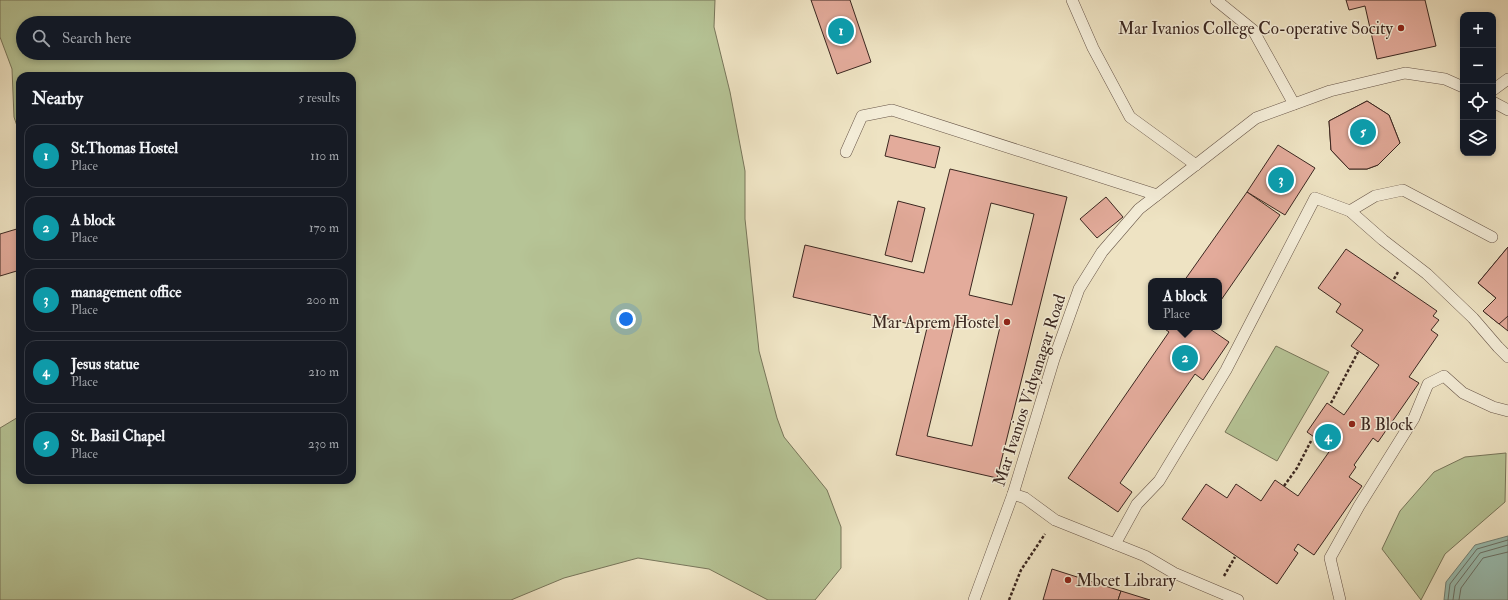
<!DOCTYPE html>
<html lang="en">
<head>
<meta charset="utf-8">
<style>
	:root { --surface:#171b24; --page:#20242c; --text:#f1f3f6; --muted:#9ea1a6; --line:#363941; --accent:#ea580c }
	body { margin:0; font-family:"IM FELL Double Pica",serif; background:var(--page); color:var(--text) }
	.controls { position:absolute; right:12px; top:12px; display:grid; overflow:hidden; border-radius:8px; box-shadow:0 2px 6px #0003 }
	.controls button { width:36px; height:36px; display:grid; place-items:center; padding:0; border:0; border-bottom:1px solid var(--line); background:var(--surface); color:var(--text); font:20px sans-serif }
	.you { position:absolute; left:626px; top:319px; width:14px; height:14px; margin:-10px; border:3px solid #fff; border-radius:50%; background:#1a73e8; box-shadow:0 0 0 6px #1a73e833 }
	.badge { display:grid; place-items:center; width:26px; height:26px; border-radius:50%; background:var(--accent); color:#fff; font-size:13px; font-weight:700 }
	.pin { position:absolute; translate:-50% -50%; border:2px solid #fff; box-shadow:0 1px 4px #0006 }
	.popup { position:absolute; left:1148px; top:278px; width:74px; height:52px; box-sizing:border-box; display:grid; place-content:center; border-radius:8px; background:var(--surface); filter:drop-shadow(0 1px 3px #0005); font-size:13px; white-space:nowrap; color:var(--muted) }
	.popup b { font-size:15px; color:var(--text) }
	.popup::after { content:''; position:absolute; left:50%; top:100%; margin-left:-8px; border:8px solid transparent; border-top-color:var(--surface) }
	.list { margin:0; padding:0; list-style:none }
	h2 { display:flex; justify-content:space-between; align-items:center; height:52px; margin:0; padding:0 16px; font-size:17px }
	h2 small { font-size:13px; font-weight:400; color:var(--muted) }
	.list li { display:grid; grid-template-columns:26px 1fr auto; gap:12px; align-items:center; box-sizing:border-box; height:64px; margin:0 8px 8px; padding:0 8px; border:1px solid var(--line); border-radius:12px }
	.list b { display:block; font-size:15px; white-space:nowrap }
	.list p { margin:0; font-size:13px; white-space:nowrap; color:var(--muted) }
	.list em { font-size:13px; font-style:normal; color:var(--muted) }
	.icon { flex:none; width:22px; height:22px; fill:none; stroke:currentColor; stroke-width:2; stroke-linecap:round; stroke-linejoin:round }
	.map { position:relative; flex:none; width:1508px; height:600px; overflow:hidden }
	.search { position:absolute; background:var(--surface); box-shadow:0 2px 6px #0003; left:16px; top:16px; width:340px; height:44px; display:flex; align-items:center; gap:10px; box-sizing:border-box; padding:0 14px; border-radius:22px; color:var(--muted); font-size:15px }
	.panel { position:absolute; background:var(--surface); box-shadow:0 2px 6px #0003; left:16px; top:72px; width:340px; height:412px; border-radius:12px }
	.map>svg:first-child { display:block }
</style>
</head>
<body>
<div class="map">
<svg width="1508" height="600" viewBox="0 0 1508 600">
	<rect width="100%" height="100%" fill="#eee3c3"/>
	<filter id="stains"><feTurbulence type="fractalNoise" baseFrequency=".005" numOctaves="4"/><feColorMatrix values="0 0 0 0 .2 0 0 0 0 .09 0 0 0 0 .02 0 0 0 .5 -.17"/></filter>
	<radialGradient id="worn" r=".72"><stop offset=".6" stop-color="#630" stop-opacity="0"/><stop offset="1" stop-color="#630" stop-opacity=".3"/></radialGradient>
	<!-- green -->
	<g fill="#b6c496" stroke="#78765b" fill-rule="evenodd">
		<path d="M0,0H715L714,27L730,92L745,171V219L759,351L777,418L784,437L827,490L841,527V568L815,600H768L709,569L638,558L564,578L511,600H0V428L20,416V480H352V76H20V135L14,117L12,69L0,37ZM23,23H349V53H23Z"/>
		<polygon points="1276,346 1329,372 1277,461 1225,432"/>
		<polygon points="1506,453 1505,502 1445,554 1421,600 1382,549 1400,511 1434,472 1465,457"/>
	</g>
	<!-- water -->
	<polygon fill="#99beb2" stroke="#738278" points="1508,536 1508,600 1444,600 1446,582 1475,545"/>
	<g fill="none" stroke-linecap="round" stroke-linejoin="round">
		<!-- shore -->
		<g stroke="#6a7269" stroke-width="1">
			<polyline points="1448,600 1450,584 1477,549 1508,540"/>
			<polyline points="1453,600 1455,586 1480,553 1508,545"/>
			<polyline points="1459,600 1461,588 1483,558 1508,552"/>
		</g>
	</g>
	<!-- building -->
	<g fill="#e3ab9b" stroke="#3b2720" fill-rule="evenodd">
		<polygon points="811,0 850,0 871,62 837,74"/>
		<polygon points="1346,0 1425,0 1436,46 1377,59 1365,6 1349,10"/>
		<polygon points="1367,101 1389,115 1400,143 1378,165 1367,169 1349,169 1331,150 1329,121"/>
		<polygon points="1367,101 1389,115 1400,143 1378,165 1367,169 1349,169 1331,150 1329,121"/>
		<polygon points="890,135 940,147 935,168 885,156"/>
		<polygon points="1278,145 1315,168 1285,215 1247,192"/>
		<path d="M950,169L1067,197L997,478L896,455L927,328L793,297L805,245L924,273ZM991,203L1034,214L1012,305L969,295ZM956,317L1000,327L972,446L927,436Z"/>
		<polygon points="1247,192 1280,215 1219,303 1219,281 1184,281"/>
		<polygon points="1106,197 1123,217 1097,238 1080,219"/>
		<polygon points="898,201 925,208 912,262 885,255"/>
		<polygon points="20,228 20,270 0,276 0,234"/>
		<polygon points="1508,247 1508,331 1483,311 1496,298 1478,283"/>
		<polygon points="1508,247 1508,316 1499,324 1483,311 1496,298 1478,283"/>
		<polygon points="1346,249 1437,311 1433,316 1439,320 1431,330 1438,335 1409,377 1419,383 1378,442 1373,438 1354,465 1356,467 1349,477 1362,486 1314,555 1298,544 1294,550 1298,553 1277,584 1182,519 1206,484 1227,498 1236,484 1261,501 1275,480 1298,496 1331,449 1307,432 1327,403 1344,415 1379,365 1351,346 1363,330 1336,312 1341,304 1318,288"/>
		<polygon points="1162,327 1207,327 1229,342 1203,380 1195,374 1120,483 1132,492 1118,512 1068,478 1169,332"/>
		<polygon points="1052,569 1121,591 1118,600 1043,600"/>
		<polygon points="1121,591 1150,600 1118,600"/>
	</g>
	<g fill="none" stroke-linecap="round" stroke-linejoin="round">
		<defs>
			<g id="lane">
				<polyline points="1072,0 1093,48 1130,117 1196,165"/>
				<polyline points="1216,0 1253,30 1294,104"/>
				<polyline points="1493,90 1508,79"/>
				<polyline points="1493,102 1508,110"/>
				<polyline points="846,152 862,116 892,110 1157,195"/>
				<polyline points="1350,211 1383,240 1427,274 1473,318 1498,347 1508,357"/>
				<polyline points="1013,494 1025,498 1055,520 1145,556 1174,573 1238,600"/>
				<polyline points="1115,544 1137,504 1159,481 1226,370 1315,198 1350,211 1375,196 1403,190 1492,237"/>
				<polyline points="974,600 1013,494 1054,359 1079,289 1102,252 1139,209 1256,118 1330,91 1405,73 1445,79 1463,87"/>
				<polyline points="1340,600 1330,558 1359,506 1414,418 1428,384 1444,376 1463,393 1493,407 1508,411"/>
			</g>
		</defs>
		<!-- lane casing -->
		<use href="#lane" stroke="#685649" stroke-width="12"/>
		<!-- path -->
		<g stroke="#3b2720" stroke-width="2.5" stroke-dasharray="3 2" stroke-linecap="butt">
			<polyline points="1394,279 1398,272"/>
			<polyline points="1331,403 1358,352"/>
			<polyline points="1284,486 1297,468 1311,441"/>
			<polyline points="1224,576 1235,557"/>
			<polyline points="1009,600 1021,570 1045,534"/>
		</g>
		<!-- lane -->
		<use href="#lane" stroke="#f4edd8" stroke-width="11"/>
	</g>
	<!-- markers -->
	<g fill="#8f2418" stroke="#f4edd8" stroke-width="1.5">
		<circle cx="1401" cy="28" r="4"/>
		<circle cx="1007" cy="322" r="4"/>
		<circle cx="1352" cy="424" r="4"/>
		<circle cx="1068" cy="580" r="4"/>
	</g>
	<g text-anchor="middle" stroke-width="3" stroke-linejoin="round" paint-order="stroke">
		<!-- poi labels -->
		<g font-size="17" fill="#3b2720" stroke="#f4edd8" text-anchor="end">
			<text x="1393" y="34">Mar Ivanios College Co-operative Socity</text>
			<text x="999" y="328">Mar Aprem Hostel</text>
			<text x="1360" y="430" text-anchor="start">B Block</text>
			<text x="1076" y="586" text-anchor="start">Mbcet Library</text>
		</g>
		<!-- street labels -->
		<g font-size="17" fill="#3b2720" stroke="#f4edd8">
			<text transform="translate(1029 390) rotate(-72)" y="6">Mar Ivanios Vidyanagar Road</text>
		</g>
	</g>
	<rect width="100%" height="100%" filter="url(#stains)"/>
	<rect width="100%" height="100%" fill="url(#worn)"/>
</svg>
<div class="controls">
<button>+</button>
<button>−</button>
<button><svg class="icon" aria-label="locate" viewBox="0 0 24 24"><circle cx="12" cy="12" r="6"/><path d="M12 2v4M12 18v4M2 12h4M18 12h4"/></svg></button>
<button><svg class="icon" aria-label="layers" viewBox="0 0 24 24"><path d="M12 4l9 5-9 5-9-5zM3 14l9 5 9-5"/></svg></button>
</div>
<div class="you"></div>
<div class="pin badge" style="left:841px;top:31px;background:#0f9aa8">1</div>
<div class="pin badge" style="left:1185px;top:358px;background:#0f9aa8">2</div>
<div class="popup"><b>A block</b>Place</div>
<div class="pin badge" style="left:1281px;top:180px;background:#0f9aa8">3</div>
<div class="pin badge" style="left:1328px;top:437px;background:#0f9aa8">4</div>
<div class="pin badge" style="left:1363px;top:132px;background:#0f9aa8">5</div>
<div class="search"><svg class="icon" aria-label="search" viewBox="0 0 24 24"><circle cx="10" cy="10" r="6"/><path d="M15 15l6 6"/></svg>Search here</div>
<section class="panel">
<h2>Nearby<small>5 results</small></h2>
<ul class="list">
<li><span class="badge" style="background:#0f9aa8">1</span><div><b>St.Thomas Hostel</b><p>Place</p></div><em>110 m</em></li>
<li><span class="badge" style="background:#0f9aa8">2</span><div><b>A block</b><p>Place</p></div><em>170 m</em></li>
<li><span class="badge" style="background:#0f9aa8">3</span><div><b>management office</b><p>Place</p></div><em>200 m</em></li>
<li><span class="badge" style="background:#0f9aa8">4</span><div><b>Jesus statue</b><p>Place</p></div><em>210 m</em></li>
<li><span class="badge" style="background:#0f9aa8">5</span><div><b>St. Basil Chapel</b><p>Place</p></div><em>230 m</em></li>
</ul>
</section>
</div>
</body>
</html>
